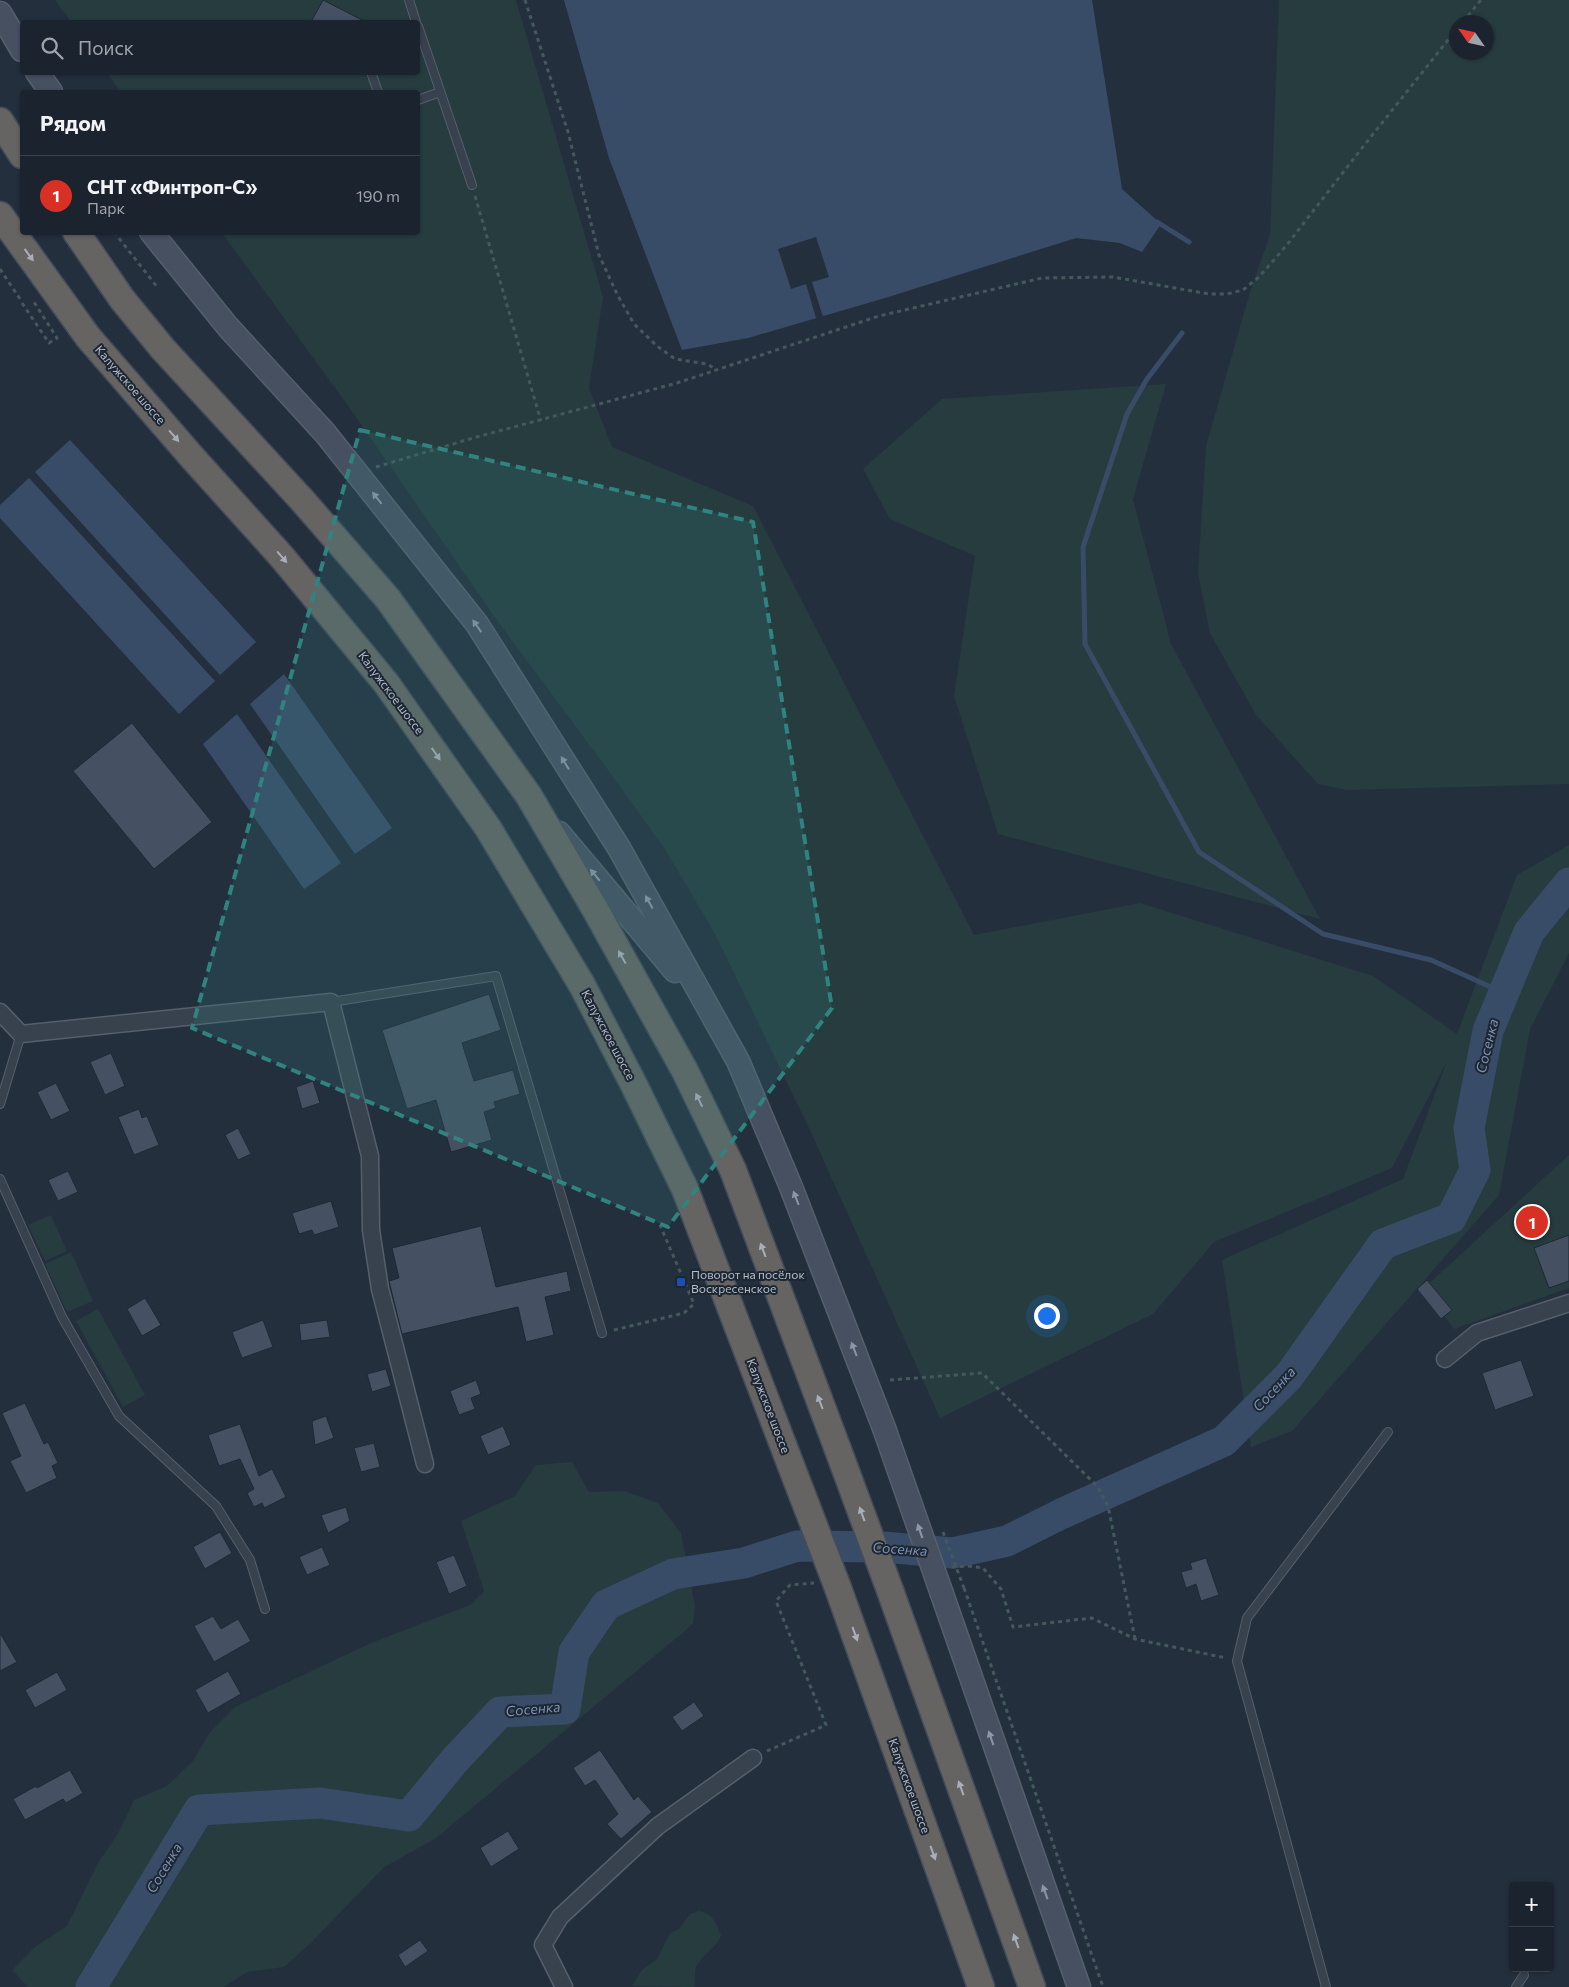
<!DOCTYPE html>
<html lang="ru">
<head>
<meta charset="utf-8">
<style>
	:root { --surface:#1b232e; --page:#282f3a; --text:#f1f3f6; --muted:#a0a4aa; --line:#39404a; --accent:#d93025 }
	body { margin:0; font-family:Commissioner,sans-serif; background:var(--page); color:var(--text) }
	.controls { position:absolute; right:15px; bottom:15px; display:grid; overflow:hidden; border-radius:5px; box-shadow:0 1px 4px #0004 }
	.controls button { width:45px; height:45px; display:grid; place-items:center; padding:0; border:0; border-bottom:1px solid var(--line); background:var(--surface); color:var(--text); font:25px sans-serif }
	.compass { position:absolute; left:1449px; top:15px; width:45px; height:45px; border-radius:50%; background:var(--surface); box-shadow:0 1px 4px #0004; rotate:304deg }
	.you { position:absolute; left:1046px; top:1315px; width:18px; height:18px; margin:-12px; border:4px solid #fff; border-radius:50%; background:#1a73e8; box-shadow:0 0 0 8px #1a73e833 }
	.badge { display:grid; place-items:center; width:32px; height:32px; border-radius:50%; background:var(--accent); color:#fff; font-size:16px; font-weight:700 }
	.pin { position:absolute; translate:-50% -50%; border:2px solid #fff; box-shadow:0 1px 5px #0006 }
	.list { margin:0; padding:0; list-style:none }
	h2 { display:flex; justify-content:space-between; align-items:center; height:65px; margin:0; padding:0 20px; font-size:21px }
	h2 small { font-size:16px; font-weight:400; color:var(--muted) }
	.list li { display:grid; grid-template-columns:32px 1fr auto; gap:15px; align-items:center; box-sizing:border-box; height:80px; padding:0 20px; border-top:1px solid var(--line) }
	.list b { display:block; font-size:19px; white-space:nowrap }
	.list p { margin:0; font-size:16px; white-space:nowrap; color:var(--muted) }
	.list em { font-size:16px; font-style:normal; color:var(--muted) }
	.icon { flex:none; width:28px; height:28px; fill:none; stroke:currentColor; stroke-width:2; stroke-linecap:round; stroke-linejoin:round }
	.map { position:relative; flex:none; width:1569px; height:1987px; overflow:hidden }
	.search { position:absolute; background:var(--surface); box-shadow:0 1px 4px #0004; left:20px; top:20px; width:400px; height:55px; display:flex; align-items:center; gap:12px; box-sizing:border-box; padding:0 18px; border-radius:5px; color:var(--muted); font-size:19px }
	.panel { position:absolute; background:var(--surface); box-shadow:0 1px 4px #0004; left:20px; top:90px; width:400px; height:145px; border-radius:5px }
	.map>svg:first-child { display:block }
</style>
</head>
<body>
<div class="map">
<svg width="1569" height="1987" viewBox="0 0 1569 1987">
	<rect width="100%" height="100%" fill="#242f3e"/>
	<!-- green -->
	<g fill="#263c3f" fill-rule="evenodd">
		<polygon points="55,0 516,0 603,297 589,388 612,447 753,506 974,935 1140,903 1373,976 1457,1034 1517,875 1569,845 1569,953 1530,1029 1499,1195 1292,1431 1251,1447 1222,1260 1403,1179 1447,1061 1392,1168 1214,1242 1153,1314 940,1418 809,1128 716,936 665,849 611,774 496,619 349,407 222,233 418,232 418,92 121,92 107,73 418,72 418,22 71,22"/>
		<path d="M1279,0H1569V784L1347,790L1318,784L1256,715L1210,633L1198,573L1206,446L1250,292L1270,235ZM1456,22H1486V52H1456Z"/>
		<polygon points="1166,384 1133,499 1171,644 1320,919 998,834 954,696 975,556 890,519 863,469 942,399"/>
		<polygon points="1569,1155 1569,1288 1454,1329 1424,1288"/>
		<polygon points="51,1215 67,1251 45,1261 28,1225"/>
		<polygon points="71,1252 93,1301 67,1312 45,1264"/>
		<polygon points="98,1309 145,1395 123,1407 76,1321"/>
		<polygon points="572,1462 589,1492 624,1491 658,1503 681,1533 695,1606 693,1624 436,1838 383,1868 311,1943 284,1967 247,1972 224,1987 28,1987 12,1970 36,1946 67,1926 98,1863 119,1832 134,1800 167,1786 193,1761 210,1732 235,1707 371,1643 470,1605 484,1591 461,1521 515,1496 536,1465"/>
		<path d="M699,1911C714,1914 716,1923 721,1935C716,1949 702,1955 696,1967C694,1974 696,1980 694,1987L632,1986L642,1970L657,1959L670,1933L679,1929L690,1914Z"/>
	</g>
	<!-- water -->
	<g fill="#394c67">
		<polygon points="564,0 1092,0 1122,189 1161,224 1142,252 1120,243 1076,238 885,298 748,338 682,350 609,158"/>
		<polygon points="70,440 256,642 220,675 35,472"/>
		<polygon points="29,478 215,681 179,714 0,518 0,505"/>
		<polygon points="284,674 392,828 355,854 250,704"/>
		<polygon points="237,714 341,863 304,889 203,744"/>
	</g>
	<!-- pier -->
	<polygon fill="#242f3e" points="816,237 829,277 812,282 823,317 816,318 806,284 791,289 778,249"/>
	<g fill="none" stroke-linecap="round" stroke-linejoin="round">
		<!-- stream -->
		<g stroke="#394c67" stroke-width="5">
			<polyline points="1157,222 1189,242"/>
			<polyline points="1182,333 1147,379 1127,414 1083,547 1085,644 1199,852 1323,934 1431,960 1504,993"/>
		</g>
		<!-- river -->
		<polyline stroke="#394c67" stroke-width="31" points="91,1987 199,1810 320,1803 409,1816 454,1761 500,1712 565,1709 574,1652 606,1605 673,1574 744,1563 797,1546 883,1547 953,1553 1007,1541 1061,1514 1224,1441 1289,1376 1383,1244 1451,1218 1475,1170 1469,1128 1488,1031 1529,932 1569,883"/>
	</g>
	<!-- building -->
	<g fill="#455162" stroke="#1f2835">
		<polygon points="323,0 366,22 311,22"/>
		<polygon points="132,723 212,822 154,869 73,771"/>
		<polygon points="489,994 501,1030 462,1043 474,1081 513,1070 520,1094 494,1102 496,1108 484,1112 492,1140 451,1152 436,1100 407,1109 382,1030"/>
		<polygon points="111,1053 125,1086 105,1095 90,1062"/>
		<polygon points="313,1081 320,1103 302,1109 296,1087"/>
		<polygon points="56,1083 70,1111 51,1120 37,1092"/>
		<polygon points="139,1109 142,1118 147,1116 159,1145 134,1155 118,1117"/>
		<polygon points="238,1128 251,1154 238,1160 225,1135"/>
		<polygon points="68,1171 78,1192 58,1201 48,1180"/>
		<polygon points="331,1201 339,1227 314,1235 312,1230 299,1234 292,1213"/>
		<polygon points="481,1226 496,1287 567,1271 571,1291 545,1297 554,1335 526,1342 518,1307 402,1334 389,1281 399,1278 392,1248"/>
		<polygon points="1569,1235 1569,1281 1549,1288 1534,1248"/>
		<polygon points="1427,1280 1452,1310 1441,1319 1417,1289"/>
		<polygon points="145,1298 161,1325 142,1336 127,1309"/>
		<polygon points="263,1320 273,1347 242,1358 232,1332"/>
		<polygon points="327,1320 330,1337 301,1341 299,1324"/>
		<polygon points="1521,1360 1534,1396 1495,1410 1482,1373"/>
		<polygon points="386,1369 391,1386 372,1392 367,1374"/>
		<polygon points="476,1380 481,1394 471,1398 475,1409 459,1415 450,1391"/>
		<polygon points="25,1403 44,1444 48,1442 58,1463 52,1466 57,1478 26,1493 10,1461 21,1456 2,1413"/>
		<polygon points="326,1416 334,1438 315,1445 312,1421"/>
		<polygon points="240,1424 259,1476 272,1469 286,1497 264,1508 262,1503 254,1507 247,1493 254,1489 240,1459 219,1466 208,1435"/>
		<polygon points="503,1426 511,1445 488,1455 480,1436"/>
		<polygon points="374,1443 380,1467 361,1472 354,1448"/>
		<polygon points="346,1507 350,1521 328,1533 321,1515"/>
		<polygon points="220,1532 232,1553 205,1569 193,1547"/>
		<polygon points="322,1547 330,1565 307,1575 299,1557"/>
		<polygon points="454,1555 467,1586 449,1594 436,1562"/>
		<polygon points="1206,1558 1219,1595 1201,1601 1196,1584 1186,1588 1181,1572 1192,1569 1190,1563"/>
		<polygon points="213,1616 221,1629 238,1619 251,1641 214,1662 194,1626"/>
		<polygon points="0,1633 17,1662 0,1671"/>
		<polygon points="228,1671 241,1694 208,1713 195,1690"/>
		<polygon points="57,1672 67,1690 35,1708 25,1690"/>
		<polygon points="694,1702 704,1716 682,1731 672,1717"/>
		<polygon points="600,1750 634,1800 638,1796 652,1812 621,1839 607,1824 618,1814 595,1780 585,1786 573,1768"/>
		<polygon points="70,1770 83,1793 66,1803 63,1799 25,1820 13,1799 36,1786 37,1788"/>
		<polygon points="508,1831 519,1849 491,1867 480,1848"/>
		<polygon points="420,1940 428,1951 405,1967 398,1955"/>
	</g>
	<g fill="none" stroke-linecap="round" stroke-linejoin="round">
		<defs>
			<g id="service">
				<polyline points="409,0 416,22"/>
				<polyline points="418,26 472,185"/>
				<polyline points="371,72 378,92"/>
				<polyline points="418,100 440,92"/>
				<polyline points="331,1002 496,976 602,1333"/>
				<polyline points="0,1104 21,1034"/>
				<polyline points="0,1179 62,1317 119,1416 216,1506 250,1560 265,1609"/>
				<polyline points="1326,1987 1237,1661 1247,1618 1388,1432"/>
				<polyline points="1516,1987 1524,1975"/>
			</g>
			<g id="minor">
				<polyline points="0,1012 21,1034 331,1002 370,1156 371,1230 380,1289 425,1464"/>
				<polyline points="1445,1359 1477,1333 1569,1303"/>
				<polyline points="564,1987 543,1945 560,1917 658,1826 753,1758"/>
			</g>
			<g id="secondary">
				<polyline points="0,13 22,50"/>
				<polyline points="37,72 51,92"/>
				<polyline points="151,232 228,327 325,433 477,624 619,848 738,1061 791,1187 884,1428"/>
				<polyline points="559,833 675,971"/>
				<polyline points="942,1594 1079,1987"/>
			</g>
			<g id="trunk">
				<polyline points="0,121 22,155"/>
				<polyline points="0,215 88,337 191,456 282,557 386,683 488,828 582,985 633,1083 685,1189 790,1463"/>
				<polyline points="76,232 122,299 163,349 302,500 388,599 529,796 595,909 685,1071 733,1170 837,1447"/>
				<polyline points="838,1588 981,1987"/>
				<polyline points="891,1593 1032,1987"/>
			</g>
		</defs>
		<!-- service casing -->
		<use href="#service" stroke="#565f6c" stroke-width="10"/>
		<!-- minor casing -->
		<use href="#minor" stroke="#565f6c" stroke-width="19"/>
		<!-- secondary casing -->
		<use href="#secondary" stroke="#565f6c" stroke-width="25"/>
		<!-- trunk casing -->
		<use href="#trunk" stroke="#434c59" stroke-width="29"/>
		<!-- path -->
		<g stroke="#44595c" stroke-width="3" stroke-dasharray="4 4" stroke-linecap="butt">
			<polyline points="525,0 568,132 599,255 617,294 634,324 657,346 675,359 707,364 717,370"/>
			<polyline points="1463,22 1481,0"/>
			<polyline points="475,196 541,421"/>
			<polyline points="114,232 158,288"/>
			<polyline points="0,269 20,299"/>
			<polyline points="22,303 49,343 57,338 34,302"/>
			<polyline points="376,467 473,438 677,383 879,316 1042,278 1113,277 1209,294 1227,294 1243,290 1259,277 1286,246 1362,148 1456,30"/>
			<polyline points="614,1330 684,1313 694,1304 660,1225"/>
			<polyline points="890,1380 982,1373 1098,1487 1108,1506 1135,1639"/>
			<polyline points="952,1567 967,1566 983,1568 1001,1589 1013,1627 1092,1618 1135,1639 1226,1658"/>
			<polyline points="964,1588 1103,1987"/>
			<polyline points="767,1751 826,1725 776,1601 790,1585 814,1583"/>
		</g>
		<!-- service -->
		<use href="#service" stroke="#38414e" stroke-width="8"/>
		<!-- minor -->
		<use href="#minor" stroke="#38414e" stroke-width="16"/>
		<!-- secondary -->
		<use href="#secondary" stroke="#465061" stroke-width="22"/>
		<!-- trunk -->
		<use href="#trunk" stroke="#656462" stroke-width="26"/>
		<defs>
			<polyline id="secondary-bridge" points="884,1428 942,1594"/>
			<g id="trunk-bridge">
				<polyline points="837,1447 891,1593"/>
				<polyline points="790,1463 838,1588"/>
			</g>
		</defs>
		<!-- secondary-bridge casing -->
		<use href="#secondary-bridge" stroke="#565f6c" stroke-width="25" stroke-linecap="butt"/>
		<!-- trunk-bridge casing -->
		<use href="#trunk-bridge" stroke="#434c59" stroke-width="29" stroke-linecap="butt"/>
		<!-- path-bridge -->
		<polyline stroke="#44595c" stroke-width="3" stroke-dasharray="4 4" stroke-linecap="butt" points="943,1532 964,1588"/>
		<!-- secondary-bridge -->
		<use href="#secondary-bridge" stroke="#465061" stroke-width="22"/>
		<!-- trunk-bridge -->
		<use href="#trunk-bridge" stroke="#656462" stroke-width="26"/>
	</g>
	<!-- one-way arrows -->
	<defs><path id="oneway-solid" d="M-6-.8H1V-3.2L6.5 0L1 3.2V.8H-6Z" transform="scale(1.25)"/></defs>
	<g fill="#a8afba">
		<use href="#oneway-solid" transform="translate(29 255) rotate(54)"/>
		<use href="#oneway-solid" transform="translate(174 436) rotate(49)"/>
		<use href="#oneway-solid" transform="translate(282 557) rotate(49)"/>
		<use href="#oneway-solid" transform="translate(436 754) rotate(55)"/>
		<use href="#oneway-solid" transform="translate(622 957) rotate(-119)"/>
		<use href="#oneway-solid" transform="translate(699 1100) rotate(-116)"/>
		<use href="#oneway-solid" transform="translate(763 1250) rotate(-111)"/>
		<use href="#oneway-solid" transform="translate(820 1402) rotate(-111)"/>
		<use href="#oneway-solid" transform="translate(862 1514) rotate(-110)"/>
		<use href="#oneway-solid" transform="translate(855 1634) rotate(70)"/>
		<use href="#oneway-solid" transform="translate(961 1788) rotate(-110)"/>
		<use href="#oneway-solid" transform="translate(933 1853) rotate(70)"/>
		<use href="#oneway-solid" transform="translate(1016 1941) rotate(-110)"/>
	</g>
	<g fill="#8e96a5">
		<use href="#oneway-solid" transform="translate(377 498) rotate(-128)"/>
		<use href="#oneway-solid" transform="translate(477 626) rotate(-125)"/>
		<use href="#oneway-solid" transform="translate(565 763) rotate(-122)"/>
		<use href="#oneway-solid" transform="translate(595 875) rotate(-130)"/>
		<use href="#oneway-solid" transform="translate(649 902) rotate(-119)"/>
		<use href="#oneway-solid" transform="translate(796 1198) rotate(-111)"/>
		<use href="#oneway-solid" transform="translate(854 1349) rotate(-111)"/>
		<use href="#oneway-solid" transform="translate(920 1531) rotate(-109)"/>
		<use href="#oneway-solid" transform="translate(991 1738) rotate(-109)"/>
		<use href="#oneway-solid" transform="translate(1045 1892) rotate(-110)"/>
	</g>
	<!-- marked area -->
	<path fill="#308480" fill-opacity="0.2" stroke="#308480" stroke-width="4" stroke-dasharray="10 6" stroke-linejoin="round" d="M360,430L753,522L832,1008L668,1227L192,1028Z"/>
	<!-- markers -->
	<rect fill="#1a4fb4" stroke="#1d2633" stroke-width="2" x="676" y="1277" width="10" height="10" rx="2.5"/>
	<g text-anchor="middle" stroke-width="4" stroke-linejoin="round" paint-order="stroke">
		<!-- street labels -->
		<g font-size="12" fill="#b4bcc9" stroke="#1d2633">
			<text transform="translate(130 385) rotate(49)" y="4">Калужское шоссе</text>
			<text transform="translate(391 693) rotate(53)" y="4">Калужское шоссе</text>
			<text transform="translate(608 1035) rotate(62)" y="4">Калужское шоссе</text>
			<text transform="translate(768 1406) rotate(69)" y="4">Калужское шоссе</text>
			<text transform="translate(909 1786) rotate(70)" y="4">Калужское шоссе</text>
		</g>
		<!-- poi labels -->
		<g font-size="12" fill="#b4bcc9" stroke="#1d2633" text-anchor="start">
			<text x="691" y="1279">Поворот на посёлок<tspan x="691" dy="14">Воскресенское</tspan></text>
		</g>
		<!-- water labels -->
		<g font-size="14" font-style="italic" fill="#7c92b1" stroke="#1d2633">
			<text transform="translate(1487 1046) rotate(-76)" y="5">Сосенка</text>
			<text transform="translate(1274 1389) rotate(-47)" y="5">Сосенка</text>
			<text transform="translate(900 1549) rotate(4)" y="5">Сосенка</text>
			<text transform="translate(533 1709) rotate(-5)" y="5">Сосенка</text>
			<text transform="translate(164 1868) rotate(-59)" y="5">Сосенка</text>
		</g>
	</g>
</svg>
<div class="controls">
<button>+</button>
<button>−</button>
</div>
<svg class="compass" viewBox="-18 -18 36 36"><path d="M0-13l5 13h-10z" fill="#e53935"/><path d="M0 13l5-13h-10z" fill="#a0a4aa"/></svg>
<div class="you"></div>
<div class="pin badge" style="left:1532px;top:1222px">1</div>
<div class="search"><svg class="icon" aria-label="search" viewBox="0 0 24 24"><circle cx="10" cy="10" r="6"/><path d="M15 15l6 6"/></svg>Поиск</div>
<section class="panel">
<h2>Рядом<small></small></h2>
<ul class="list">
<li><span class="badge">1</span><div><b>СНТ «Финтроп-С»</b><p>Парк</p></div><em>190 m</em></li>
</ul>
</section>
</div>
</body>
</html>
